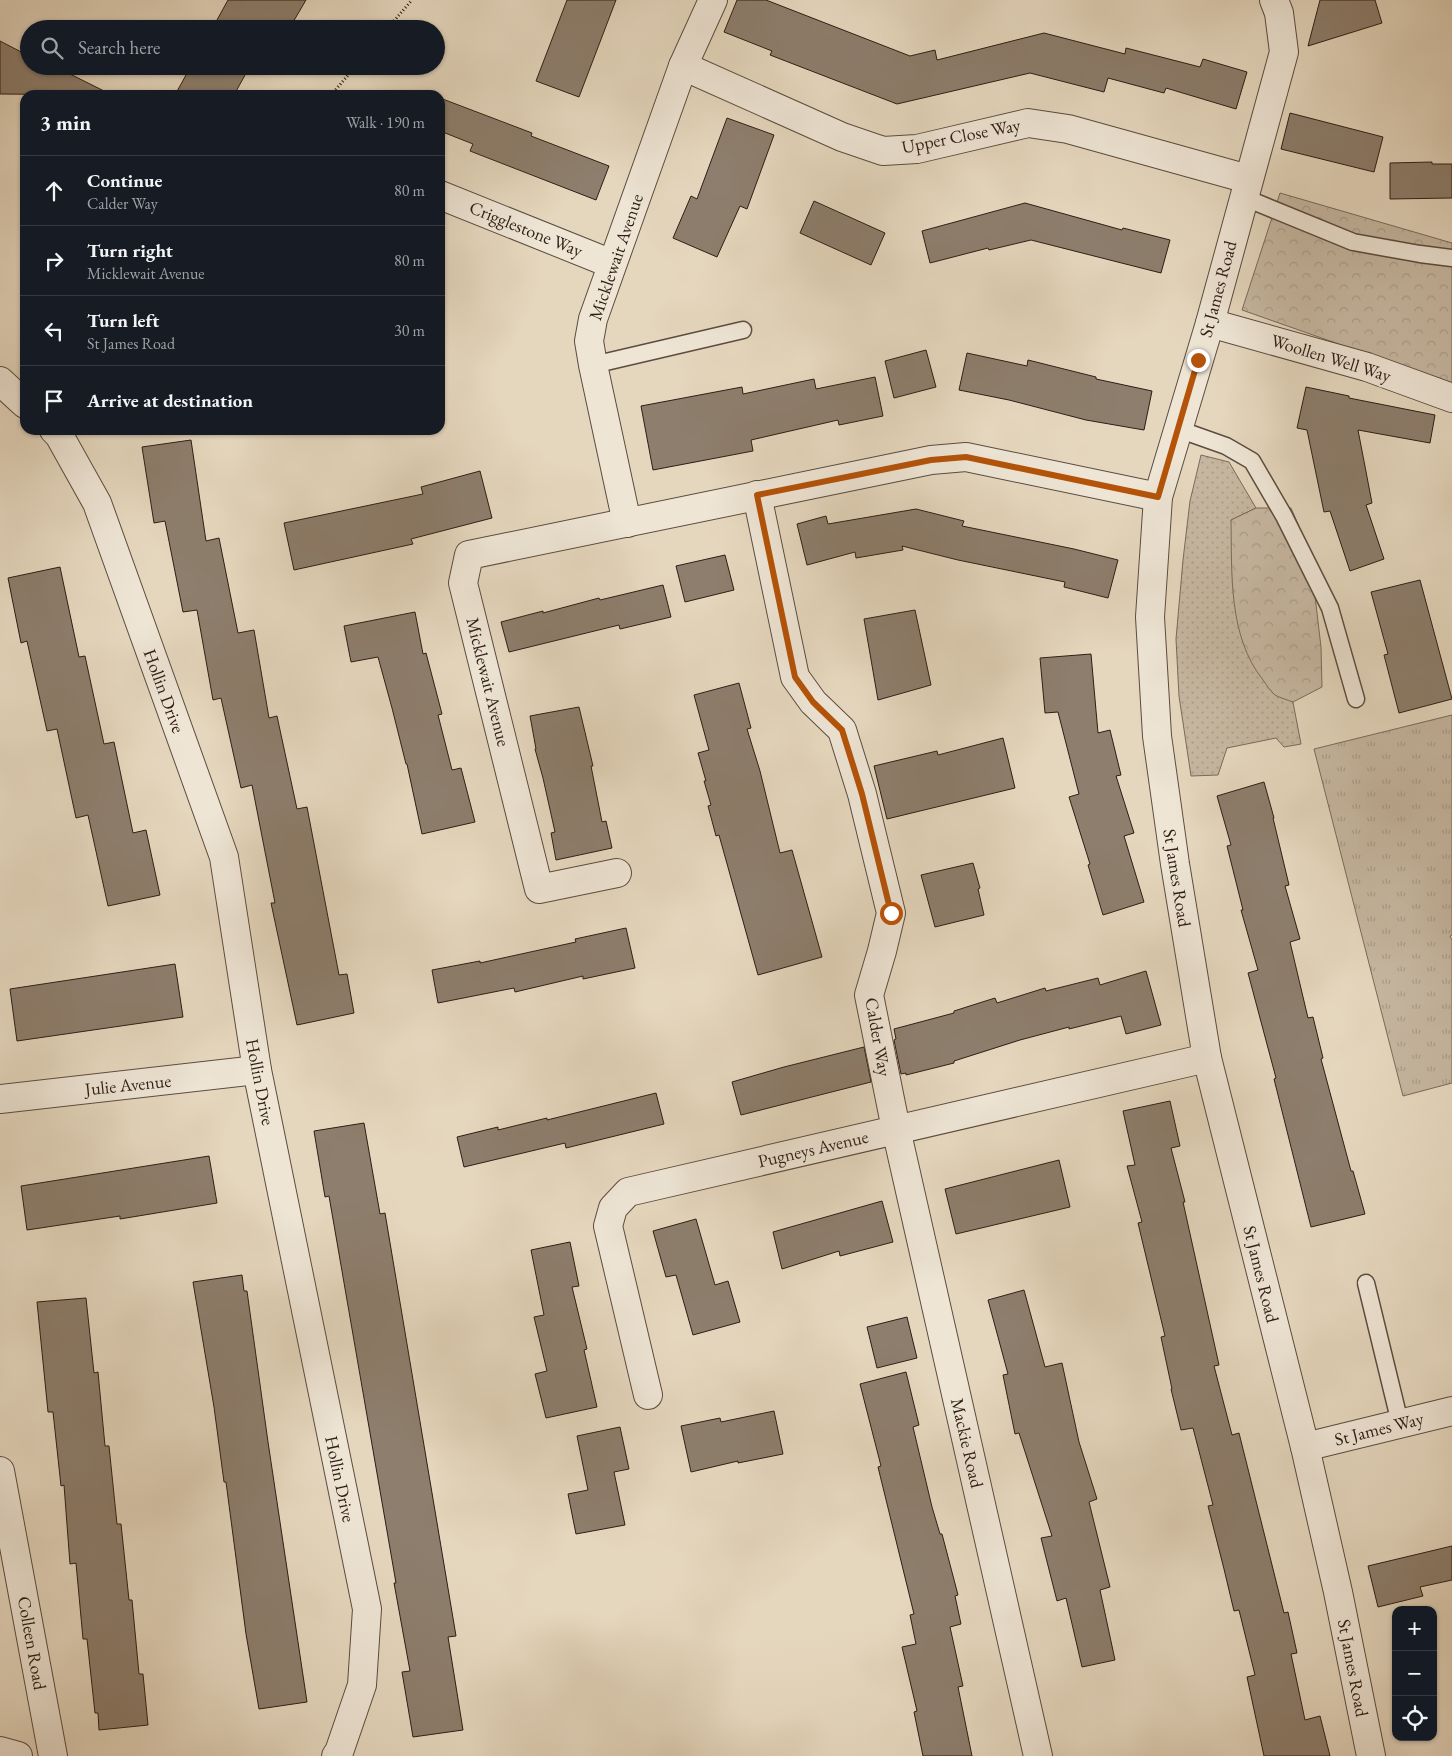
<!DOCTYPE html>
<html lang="en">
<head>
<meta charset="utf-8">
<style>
	:root { --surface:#171b24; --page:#242831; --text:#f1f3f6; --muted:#9ea1a6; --line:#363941 }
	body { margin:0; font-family:"EB Garamond",serif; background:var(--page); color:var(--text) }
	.controls { position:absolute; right:15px; bottom:15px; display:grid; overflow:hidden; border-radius:10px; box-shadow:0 1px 4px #0004 }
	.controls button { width:45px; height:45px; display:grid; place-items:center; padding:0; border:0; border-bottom:1px solid var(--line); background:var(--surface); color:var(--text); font:25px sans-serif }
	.stop { position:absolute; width:15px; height:15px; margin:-11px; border:4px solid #b45309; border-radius:50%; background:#fff }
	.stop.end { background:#b45309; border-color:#fff; box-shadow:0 1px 5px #0008 }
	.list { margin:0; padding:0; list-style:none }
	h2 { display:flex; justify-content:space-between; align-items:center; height:65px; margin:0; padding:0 20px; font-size:21px }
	h2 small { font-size:16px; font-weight:400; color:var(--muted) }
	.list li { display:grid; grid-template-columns:32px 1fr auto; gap:15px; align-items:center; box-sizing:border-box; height:70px; padding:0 20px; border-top:1px solid var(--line) }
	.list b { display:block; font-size:19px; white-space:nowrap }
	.list p { margin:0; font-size:16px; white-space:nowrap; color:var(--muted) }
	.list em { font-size:16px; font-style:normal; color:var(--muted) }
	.icon { flex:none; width:28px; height:28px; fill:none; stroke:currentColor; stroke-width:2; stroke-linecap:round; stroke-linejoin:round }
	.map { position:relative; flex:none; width:1452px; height:1756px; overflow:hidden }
	.search { position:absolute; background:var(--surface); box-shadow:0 1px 4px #0004; left:20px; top:20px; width:425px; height:55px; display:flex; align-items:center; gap:12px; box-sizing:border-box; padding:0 18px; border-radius:28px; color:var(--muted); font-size:19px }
	.panel { position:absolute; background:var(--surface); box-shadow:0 1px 4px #0004; left:20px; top:90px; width:425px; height:345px; border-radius:15px }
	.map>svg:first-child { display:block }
</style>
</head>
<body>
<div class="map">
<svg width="1452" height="1756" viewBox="0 0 1452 1756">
	<defs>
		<pattern id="grass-dots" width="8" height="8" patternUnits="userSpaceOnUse" patternTransform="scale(1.25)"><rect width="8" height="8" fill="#c6b7a1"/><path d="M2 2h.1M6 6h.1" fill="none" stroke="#aa9d8a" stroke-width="1.8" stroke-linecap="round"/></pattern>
		<pattern id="forest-crowns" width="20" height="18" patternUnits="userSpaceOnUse" patternTransform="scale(1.25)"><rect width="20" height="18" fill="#c6b7a1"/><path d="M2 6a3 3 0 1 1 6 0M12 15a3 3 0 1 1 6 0" fill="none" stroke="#aa9d8a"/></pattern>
		<pattern id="park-tufts" width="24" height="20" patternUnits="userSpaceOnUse" patternTransform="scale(1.25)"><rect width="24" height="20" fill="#c6b7a1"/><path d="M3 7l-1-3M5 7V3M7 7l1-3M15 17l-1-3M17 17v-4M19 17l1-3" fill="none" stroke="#aa9d8a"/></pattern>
	</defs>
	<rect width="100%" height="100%" fill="#e5d7be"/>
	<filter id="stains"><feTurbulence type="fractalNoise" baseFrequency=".004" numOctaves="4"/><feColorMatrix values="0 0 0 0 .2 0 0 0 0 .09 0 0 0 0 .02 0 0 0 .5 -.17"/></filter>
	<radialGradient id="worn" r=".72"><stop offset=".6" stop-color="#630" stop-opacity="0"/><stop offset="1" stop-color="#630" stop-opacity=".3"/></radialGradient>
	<!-- grass -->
	<polygon fill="url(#grass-dots)" stroke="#7a6a5b" points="1201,455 1229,462 1256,508 1231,520 1292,697 1301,744 1284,747 1276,738 1227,748 1218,775 1191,776 1179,696 1176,639 1183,560 1190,501"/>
	<!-- forest -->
	<g fill="url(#forest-crowns)" stroke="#7a6a5b">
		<polygon points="1280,193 1452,243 1452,384 1242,310"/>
		<path d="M1256,508H1291L1304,538L1315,596L1321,647L1322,687L1293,702C1288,700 1280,698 1275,695C1270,691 1266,684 1263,680C1228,636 1232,573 1231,520Z"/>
	</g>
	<!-- park -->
	<polygon fill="url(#park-tufts)" stroke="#7a6a5b" points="1452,715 1452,935 1450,936 1452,940 1452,1083 1403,1096 1314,749"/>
	<!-- building -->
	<g fill="#8d7e6d" stroke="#2e1d15">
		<polygon points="228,0 306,0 289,29 212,29"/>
		<polygon points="567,0 616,0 579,97 536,81"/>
		<polygon points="737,0 766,0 910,56 935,50 937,60 1044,33 1125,54 1126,48 1200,67 1203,59 1247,72 1236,109 1166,88 1164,93 1108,78 1104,92 1030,73 897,104 770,55 772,51 724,32"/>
		<polygon points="1320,0 1375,0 1382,23 1308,46"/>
		<polygon points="0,41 29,56 29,66 54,66 112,95 0,94"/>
		<polygon points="191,66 250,66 234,95 175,95"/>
		<polygon points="440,98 532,133 531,136 609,166 596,200 470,151 473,144 440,131"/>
		<polygon points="1290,113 1383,137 1374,172 1281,149"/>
		<polygon points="727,118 774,135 747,209 740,206 717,257 673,238 691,196 697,199"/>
		<polygon points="1432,162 1432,164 1452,164 1452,198 1390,199 1390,163"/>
		<polygon points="814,201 885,233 871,265 800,233"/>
		<polygon points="1025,203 1122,230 1123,228 1170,240 1161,273 1031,240 989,250 988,248 930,263 922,231"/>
		<polygon points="926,350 936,387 894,398 885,361"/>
		<polygon points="967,353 1027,366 1028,360 1096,377 1096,379 1152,391 1144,430 1086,420 1009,400 959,390"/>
		<polygon points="875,377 883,416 839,425 838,420 751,440 753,451 653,470 641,406 742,387 743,394 814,379 816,389"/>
		<polygon points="1306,387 1349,396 1349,398 1435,415 1430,443 1358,430 1372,503 1366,505 1384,559 1350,571 1330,511 1324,512 1307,430 1297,428"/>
		<polygon points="191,440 206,541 219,538 238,633 254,630 269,718 277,716 297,809 307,807 339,975 347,974 354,1013 297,1025 271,903 275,903 252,785 241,788 221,698 213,700 197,610 183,612 165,521 154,523 142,447"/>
		<polygon points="480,471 492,518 411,539 413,544 294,570 284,523 423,494 421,487"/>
		<polygon points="916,509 964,521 962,526 1074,549 1118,560 1108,598 1064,587 1065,582 958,560 902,546 903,550 856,558 855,552 807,565 797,524 826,516 828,524"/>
		<polygon points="725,555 734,590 685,602 676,566"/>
		<polygon points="60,567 79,657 85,656 104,744 114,742 133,833 146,830 160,895 108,906 88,815 76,818 57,729 47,731 27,641 21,643 8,578"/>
		<polygon points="1420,580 1452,699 1399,713 1384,655 1388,654 1371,592"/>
		<polygon points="663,585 671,617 620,629 619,625 509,652 501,622 543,611 543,613 599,598 600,600"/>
		<polygon points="915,610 931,685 878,700 864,619"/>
		<polygon points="415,612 423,654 426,653 442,714 438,715 452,770 461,768 475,822 422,834 407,764 406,764 392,708 378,657 351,662 344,626"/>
		<polygon points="1091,654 1098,733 1110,730 1121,775 1116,776 1134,833 1124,836 1144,902 1103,915 1088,865 1090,864 1069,797 1079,794 1058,712 1045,713 1040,658"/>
		<polygon points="739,683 751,728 747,729 760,771 780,853 792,850 822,957 758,975 719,835 716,836 708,806 711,805 704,781 706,781 698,753 709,750 694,695"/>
		<polygon points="579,707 593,766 591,766 602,822 606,821 612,848 556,860 551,833 555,832 543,778 535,749 536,749 530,716"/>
		<polygon points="1003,738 1015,788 887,819 874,766 937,751 938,755"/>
		<polygon points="1264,782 1274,818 1273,818 1289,885 1285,886 1300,939 1290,942 1308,1018 1313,1017 1323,1058 1321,1059 1351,1171 1353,1171 1365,1214 1311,1227 1274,1079 1276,1078 1248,973 1258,970 1241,910 1243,910 1227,846 1231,845 1217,796"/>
		<polygon points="973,863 980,888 978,889 984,915 935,927 921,875"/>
		<polygon points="626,928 635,968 583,979 583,976 515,992 514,988 438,1003 432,970 480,961 480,963 576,942 575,939"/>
		<polygon points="175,964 183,1017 17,1041 10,989"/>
		<polygon points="1146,971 1161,1025 1126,1034 1121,1016 1069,1029 1069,1027 1020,1040 954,1061 954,1063 906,1075 906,1073 901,1074 894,1040 896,1039 894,1029 954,1013 954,1011 995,998 997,1003 1045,988 1046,991 1098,978 1100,985"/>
		<polygon points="864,1047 871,1082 741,1115 732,1082 784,1067"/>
		<polygon points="656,1093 664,1124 566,1148 565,1143 464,1167 457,1137 498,1127 498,1130 547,1118 547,1120"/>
		<polygon points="1170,1101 1180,1146 1171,1148 1185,1202 1183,1202 1219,1365 1214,1366 1232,1435 1239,1433 1284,1613 1288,1612 1297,1653 1291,1654 1305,1720 1320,1716 1330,1756 1264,1756 1247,1677 1255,1675 1239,1610 1234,1611 1224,1569 1208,1506 1213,1505 1193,1428 1181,1430 1171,1389 1172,1389 1161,1337 1165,1336 1138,1223 1142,1222 1127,1166 1135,1165 1123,1111"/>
		<polygon points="364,1123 380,1214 385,1213 456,1636 448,1637 463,1730 413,1737 402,1672 410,1671 394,1583 396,1583 329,1196 325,1197 314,1131"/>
		<polygon points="209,1156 217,1203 120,1219 120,1216 27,1230 21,1186"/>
		<polygon points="1059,1160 1070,1207 956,1234 945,1189"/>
		<polygon points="882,1201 893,1242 840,1256 839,1251 782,1269 773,1232"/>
		<polygon points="696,1219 715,1285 728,1281 740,1322 693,1335 676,1275 666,1277 653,1231"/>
		<polygon points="570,1242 579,1286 572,1287 587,1349 584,1350 597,1407 546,1418 535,1374 547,1371 534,1317 544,1315 531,1250"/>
		<polygon points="242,1275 244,1291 247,1291 268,1442 307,1702 259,1709 246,1634 226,1482 224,1482 214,1407 193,1282"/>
		<polygon points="1024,1290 1045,1367 1062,1363 1079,1442 1097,1499 1089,1502 1110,1587 1100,1590 1115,1660 1082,1667 1066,1598 1057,1601 1041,1538 1052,1536 1019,1433 1015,1434 1003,1375 1008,1374 988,1300"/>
		<polygon points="86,1298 94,1373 98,1372 105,1446 109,1446 117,1524 121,1524 129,1600 132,1600 139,1674 143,1674 148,1725 99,1730 98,1713 95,1713 87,1639 83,1639 76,1563 70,1564 64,1485 61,1486 53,1412 48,1412 37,1302"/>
		<polygon points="907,1317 917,1358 877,1368 867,1327"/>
		<polygon points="906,1372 919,1425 913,1427 932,1507 940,1534 942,1534 958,1595 955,1596 961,1624 950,1627 963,1686 958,1687 972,1756 923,1756 914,1712 917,1711 902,1647 916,1644 910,1615 914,1614 878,1467 881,1466 860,1384"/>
		<polygon points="774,1411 783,1454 738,1463 738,1461 691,1472 681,1426 720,1418 721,1422"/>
		<polygon points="620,1427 629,1469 614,1472 625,1525 576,1534 568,1494 588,1490 577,1436"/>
		<polygon points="1452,1546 1452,1580 1420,1587 1423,1596 1378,1607 1368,1566"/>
	</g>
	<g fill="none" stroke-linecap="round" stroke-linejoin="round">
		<defs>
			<g id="lane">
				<polyline points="1243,197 1353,242 1420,254 1452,258"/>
				<polyline points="593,365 743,330"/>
				<polyline points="1178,429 1226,446 1252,461 1284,516 1330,608 1356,699"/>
				<polyline points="1366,1283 1400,1423"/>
			</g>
			<g id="street">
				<polyline points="1274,0 1279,13 1284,52 1210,323 1158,497 1150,617 1157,736 1175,864 1207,1058 1305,1447 1338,1592 1371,1756"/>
				<polyline points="683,66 842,137 883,151 917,149 1028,123 1068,129 1248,179"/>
				<polyline points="440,195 612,264"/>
				<polyline points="1210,323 1367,367 1452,398"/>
				<polyline points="0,381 25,404"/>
				<polyline points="54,430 59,435 97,503 224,857 257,1070 367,1609 362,1685 339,1752 336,1756"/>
				<polyline points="757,495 795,677 813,702 842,730 862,794 891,913 882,951 869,995 896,1129 1038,1756"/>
				<polyline points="627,523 593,365 589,341 593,319 683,66 713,0"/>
				<polyline points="617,873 539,889 463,583 469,555 931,460 966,457 1158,497"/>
				<polyline points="0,1099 257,1070"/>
				<polyline points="648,1395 608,1226 613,1208 628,1192 1207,1058"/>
				<polyline points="1305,1447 1452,1411"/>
				<polyline points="0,1471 53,1756"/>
				<polyline points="0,1751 18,1756"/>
			</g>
		</defs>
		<!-- lane casing -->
		<use href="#lane" stroke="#5c4c3f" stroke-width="19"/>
		<!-- street casing -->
		<use href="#street" stroke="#5c4c3f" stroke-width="30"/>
		<!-- path -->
		<g stroke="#2e1d15" stroke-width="3" stroke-dasharray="1 2.5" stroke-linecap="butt">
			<polyline points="387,29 412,0"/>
			<polyline points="331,95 356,66"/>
		</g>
		<!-- lane -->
		<use href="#lane" stroke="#eee5d5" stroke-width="16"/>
		<!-- street -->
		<use href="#street" stroke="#eee5d5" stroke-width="28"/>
	</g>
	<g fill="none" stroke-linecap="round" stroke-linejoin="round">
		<!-- route -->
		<polyline stroke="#b45309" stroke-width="6" points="891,913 862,794 842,730 813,702 795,677 757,495 931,460 966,457 1158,497 1198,360"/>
	</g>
	<g text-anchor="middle" stroke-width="4.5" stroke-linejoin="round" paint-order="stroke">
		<!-- street labels -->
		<g font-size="18" fill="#2e1d15" stroke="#eee5d5">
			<text transform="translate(961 136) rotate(-11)" y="6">Upper Close Way</text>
			<text transform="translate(526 229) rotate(22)" y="6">Crigglestone Way</text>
			<text transform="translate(616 257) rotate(-71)" y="6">Micklewait Avenue</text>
			<text transform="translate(1218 289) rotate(-75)" y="6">St James Road</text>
			<text transform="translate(1331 358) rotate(17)" y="6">Woollen Well Way</text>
			<text transform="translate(488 682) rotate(76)" y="6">Micklewait Avenue</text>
			<text transform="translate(164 691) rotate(70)" y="6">Hollin Drive</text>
			<text transform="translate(1177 878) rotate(81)" y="6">St James Road</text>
			<text transform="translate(878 1037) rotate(80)" y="6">Calder Way</text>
			<text transform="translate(260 1082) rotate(79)" y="6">Hollin Drive</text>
			<text transform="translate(128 1085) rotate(-6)" y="6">Julie Avenue</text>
			<text transform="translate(813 1149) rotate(-13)" y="6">Pugneys Avenue</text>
			<text transform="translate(1261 1274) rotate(76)" y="6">St James Road</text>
			<text transform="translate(1379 1429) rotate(-14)" y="6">St James Way</text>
			<text transform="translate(967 1443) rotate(77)" y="6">Mackie Road</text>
			<text transform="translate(340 1479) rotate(78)" y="6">Hollin Drive</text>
			<text transform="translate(32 1643) rotate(80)" y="6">Colleen Road</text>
			<text transform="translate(1353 1668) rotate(79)" y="6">St James Road</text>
		</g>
	</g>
	<rect width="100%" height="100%" filter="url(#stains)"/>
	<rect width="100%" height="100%" fill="url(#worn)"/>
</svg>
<div class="controls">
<button>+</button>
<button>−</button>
<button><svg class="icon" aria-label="locate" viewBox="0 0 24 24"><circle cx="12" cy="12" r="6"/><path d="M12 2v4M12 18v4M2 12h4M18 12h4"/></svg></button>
</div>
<div class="stop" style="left:891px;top:913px"></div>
<div class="stop end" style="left:1198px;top:360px"></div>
<div class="search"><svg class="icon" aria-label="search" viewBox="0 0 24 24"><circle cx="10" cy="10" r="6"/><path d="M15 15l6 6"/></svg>Search here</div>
<section class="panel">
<h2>3 min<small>Walk · 190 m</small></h2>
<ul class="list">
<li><svg class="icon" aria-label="ahead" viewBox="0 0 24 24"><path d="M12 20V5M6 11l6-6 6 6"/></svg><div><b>Continue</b><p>Calder Way</p></div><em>80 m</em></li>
<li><svg class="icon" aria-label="right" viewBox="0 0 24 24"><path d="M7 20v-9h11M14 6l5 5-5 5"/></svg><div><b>Turn right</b><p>Micklewait Avenue</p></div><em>80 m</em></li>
<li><svg class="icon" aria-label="left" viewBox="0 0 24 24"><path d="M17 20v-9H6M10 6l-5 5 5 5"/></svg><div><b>Turn left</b><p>St James Road</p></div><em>30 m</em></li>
<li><svg class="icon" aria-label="arrive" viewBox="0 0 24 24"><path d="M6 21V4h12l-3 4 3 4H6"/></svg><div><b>Arrive at destination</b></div></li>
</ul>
</section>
</div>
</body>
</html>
